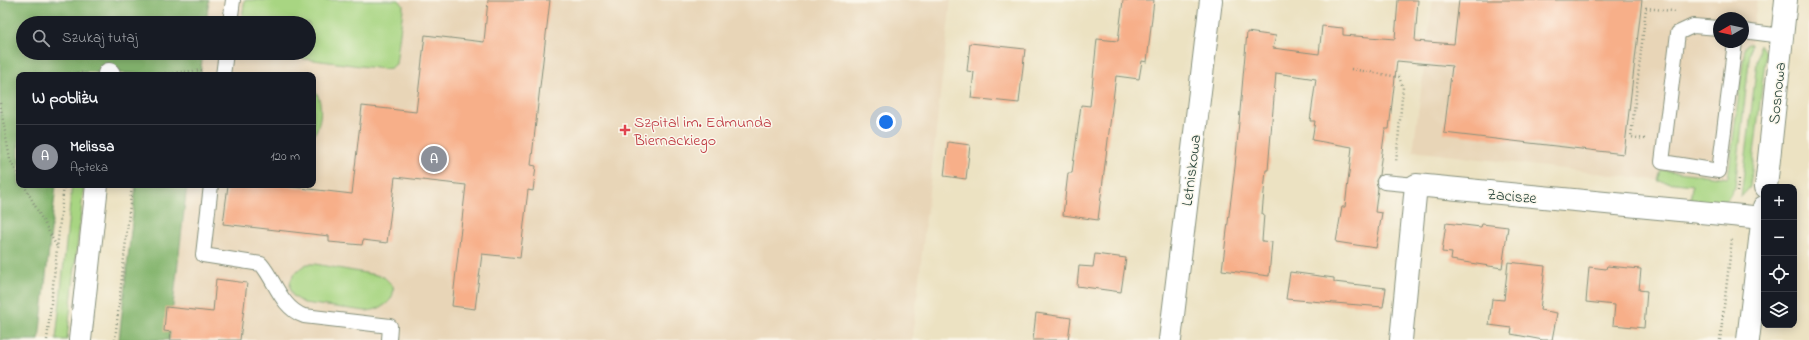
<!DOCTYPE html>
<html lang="pl">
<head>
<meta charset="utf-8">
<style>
	:root { --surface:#171b24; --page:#20242c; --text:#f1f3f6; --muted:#9ea1a6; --line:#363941; --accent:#8c9099 }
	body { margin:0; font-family:"Indie Flower",sans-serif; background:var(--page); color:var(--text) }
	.controls { position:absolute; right:12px; bottom:12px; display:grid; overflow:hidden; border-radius:8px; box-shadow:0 2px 10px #0003 }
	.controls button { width:36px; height:36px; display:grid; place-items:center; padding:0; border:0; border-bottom:1px solid var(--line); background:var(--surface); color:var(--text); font:20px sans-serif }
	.compass { position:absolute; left:1713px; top:12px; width:36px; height:36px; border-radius:50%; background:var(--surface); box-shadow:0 2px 10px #0003; rotate:261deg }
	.you { position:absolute; left:886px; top:122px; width:14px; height:14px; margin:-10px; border:3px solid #fff; border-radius:50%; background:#1a73e8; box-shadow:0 0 0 6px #1a73e833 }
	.badge { display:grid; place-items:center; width:26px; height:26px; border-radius:50%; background:var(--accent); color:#fff; font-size:13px; font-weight:700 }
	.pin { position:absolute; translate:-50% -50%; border:2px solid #fff; box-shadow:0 1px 4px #0006 }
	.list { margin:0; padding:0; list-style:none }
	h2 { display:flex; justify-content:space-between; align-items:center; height:52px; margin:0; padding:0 16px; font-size:17px }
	h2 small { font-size:13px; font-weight:400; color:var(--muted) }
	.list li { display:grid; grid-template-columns:26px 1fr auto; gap:12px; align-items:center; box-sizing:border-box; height:64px; padding:0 16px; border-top:1px solid var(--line) }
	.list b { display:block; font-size:15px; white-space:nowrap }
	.list p { margin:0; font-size:13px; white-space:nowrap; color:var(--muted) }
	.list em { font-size:13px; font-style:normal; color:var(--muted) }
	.icon { flex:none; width:22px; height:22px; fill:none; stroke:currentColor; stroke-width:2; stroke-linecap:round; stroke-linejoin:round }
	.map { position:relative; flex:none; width:1809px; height:340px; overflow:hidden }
	.search { position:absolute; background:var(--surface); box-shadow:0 2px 10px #0003; left:16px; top:16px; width:300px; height:44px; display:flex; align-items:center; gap:10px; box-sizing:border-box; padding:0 14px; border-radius:22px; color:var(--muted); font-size:15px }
	.panel { position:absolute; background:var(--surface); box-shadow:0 2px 10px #0003; left:16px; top:72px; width:300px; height:116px; border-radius:8px }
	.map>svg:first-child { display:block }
</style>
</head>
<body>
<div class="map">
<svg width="1809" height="340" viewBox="0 0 1809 340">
	<rect width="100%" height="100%" fill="#fbf7ec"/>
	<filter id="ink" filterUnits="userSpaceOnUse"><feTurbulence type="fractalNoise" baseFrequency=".025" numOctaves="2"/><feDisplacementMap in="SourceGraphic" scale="8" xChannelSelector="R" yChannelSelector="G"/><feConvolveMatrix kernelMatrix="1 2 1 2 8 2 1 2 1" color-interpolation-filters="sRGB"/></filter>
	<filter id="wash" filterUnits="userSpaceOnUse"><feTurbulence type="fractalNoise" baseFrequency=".012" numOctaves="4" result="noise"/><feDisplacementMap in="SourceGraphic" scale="16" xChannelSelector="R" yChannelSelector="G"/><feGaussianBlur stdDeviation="0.9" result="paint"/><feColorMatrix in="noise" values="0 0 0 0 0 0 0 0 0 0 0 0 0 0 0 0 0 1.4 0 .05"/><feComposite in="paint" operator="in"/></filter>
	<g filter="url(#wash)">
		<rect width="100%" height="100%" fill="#ece2c2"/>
		<!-- built -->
		<g fill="#e8d5b7" fill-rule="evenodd">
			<polygon points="209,0 951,0 912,340 169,340 188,185 313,185 313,75 200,75 203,53 309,53 309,23 207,23"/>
			<path d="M1433,0H1757L1731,189L1413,151ZM1719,18H1743V42H1719Z"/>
		</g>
		<!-- green -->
		<g fill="#a8d582" stroke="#64895b">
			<polygon points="245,0 399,0 403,5 403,9 396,64 391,68 384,69 259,53 309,53 309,23 241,23"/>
			<polygon points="1748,44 1751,44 1735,187 1726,202 1690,205 1692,185 1658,181 1661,170 1728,178 1745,46"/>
			<polygon points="1759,45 1766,53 1750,187 1741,197"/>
			<path d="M313,88C324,99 322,124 313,136Z"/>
			<polygon points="72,185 84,185 67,340 56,340"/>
			<path d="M307,264H315L376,275L384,277L393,286C396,302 380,310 366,311L304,303L293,296C285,282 295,270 307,264Z"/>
		</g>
		<!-- forest -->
		<g fill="#86b670" stroke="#527a52">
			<polygon points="0,0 209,0 206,23 23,23 23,53 203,53 200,75 68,72 67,75 19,75 19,185 56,185 39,340 0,340"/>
			<polygon points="136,185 187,185 169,340 119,340"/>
		</g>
		<g id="blocks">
			<!-- building -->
			<g fill="#f7af89">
				<polygon points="488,0 550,0 531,165 536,166 533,191 528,190 520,258 482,254 475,309 452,306 466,185 395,177 387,243 363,240 362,245 329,242 329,236 223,224 228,185 275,185 352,194 362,106 416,112 425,35 484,42"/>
				<polygon points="1123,0 1154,0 1147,62 1142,61 1139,79 1116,76 1098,220 1063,215 1068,173 1072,173 1081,105 1090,106 1097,39 1118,41"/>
				<polygon points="1398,0 1418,0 1415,41 1454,44 1459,0 1642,0 1624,154 1444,133 1452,66 1397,61 1389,129 1385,129 1379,175 1376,181 1378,188 1375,212 1382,213 1376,248 1336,242 1342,207 1345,207 1352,147 1312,140 1315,121 1310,121 1316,79 1276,73 1268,170 1266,170 1262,214 1264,214 1262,241 1272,242 1269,276 1222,270 1235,167 1247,32 1276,36 1273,48 1319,54 1322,26 1343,28 1343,35 1395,39"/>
				<polygon points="970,43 1025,49 1019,103 971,98 974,72 967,71"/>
				<polygon points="948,142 970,145 966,179 944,176"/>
				<polygon points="1446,223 1481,227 1482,224 1508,227 1502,268 1451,260 1452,253 1442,252"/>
				<polygon points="1095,254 1126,258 1121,292 1077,286 1079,266 1093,267"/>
				<polygon points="1508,262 1545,266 1540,310 1557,313 1552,340 1543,340 1511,334 1512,328 1489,325 1492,299 1504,300"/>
				<polygon points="1607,266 1641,269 1639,290 1647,291 1644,328 1613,325 1615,305 1586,302 1589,267 1606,269"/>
				<polygon points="1290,272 1334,278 1334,282 1386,288 1383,307 1286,299"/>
				<polygon points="216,279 247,283 240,340 170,340 171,332 164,331 166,307 213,312"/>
				<polygon points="1036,313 1071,318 1068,340 1033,340"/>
			</g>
		</g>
	</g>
	<g filter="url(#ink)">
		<use href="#blocks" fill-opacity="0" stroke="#86907b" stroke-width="1"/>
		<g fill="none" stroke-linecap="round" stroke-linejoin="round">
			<defs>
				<g id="service">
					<polyline points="230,23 233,0"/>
					<polyline points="1719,28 1693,26 1678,33 1662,162 1719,171 1735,42"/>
					<polyline points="1743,31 1782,36"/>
					<polyline points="223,75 226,53"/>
					<polyline points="1384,182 1416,185"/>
					<path d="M211,185L203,255L261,264C275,280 281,308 304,316L390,326L389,340"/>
				</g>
				<g id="minor">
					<polyline points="109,75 109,74"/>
					<polyline points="1766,187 1786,0"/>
					<polyline points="80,340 97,185"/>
					<polyline points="1170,340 1211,0"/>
					<polyline points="1401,340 1416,185 1763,218"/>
					<polyline points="1748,340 1764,207"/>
				</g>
			</defs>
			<!-- service casing -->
			<use href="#service" stroke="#86907b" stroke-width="16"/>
			<!-- minor casing -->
			<use href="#minor" stroke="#86907b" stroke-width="24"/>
			<!-- path -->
			<g stroke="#86907b" stroke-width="2.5" stroke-dasharray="1 3" stroke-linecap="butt">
				<polyline points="1351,69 1399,77 1403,87 1396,163"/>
				<polyline points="75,75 75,73 85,73"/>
				<polyline points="149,75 204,70"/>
				<polyline points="0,103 10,160 19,177"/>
				<polyline points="1645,139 1631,137 1646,8 1672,11 1675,12"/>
				<polyline points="24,185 57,247"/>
				<polyline points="1737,192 1739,179"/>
				<polyline points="47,340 64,185"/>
				<polyline points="115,340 132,185"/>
				<polyline points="1720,340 1732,239"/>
			</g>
			<!-- service -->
			<use href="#service" stroke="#fff" stroke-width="14"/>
			<!-- minor -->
			<use href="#minor" stroke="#fff" stroke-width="22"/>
		</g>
	</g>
	<!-- markers -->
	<path fill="#e0444e" stroke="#fbf7ec" stroke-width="1.5" d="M623 124h4v4h4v4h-4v4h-4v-4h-4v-4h4z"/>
	<g text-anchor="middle" stroke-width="3" stroke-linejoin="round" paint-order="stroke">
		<!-- street labels -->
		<g font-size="16" fill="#1f3d34" stroke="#fbf7ec">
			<text transform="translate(1776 93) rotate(-84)" y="6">Sosnowa</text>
			<text transform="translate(1190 170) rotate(-83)" y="6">Letniskowa</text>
			<text transform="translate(1512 195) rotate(5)" y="6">Zacisze</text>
		</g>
		<!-- health labels -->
		<g font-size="16" fill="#be3a42" stroke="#fbf7ec" text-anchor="start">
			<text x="634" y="127">Szpital im. Edmunda<tspan x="634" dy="18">Biernackiego</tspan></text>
		</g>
	</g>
</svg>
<div class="controls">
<button>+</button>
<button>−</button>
<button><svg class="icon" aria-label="locate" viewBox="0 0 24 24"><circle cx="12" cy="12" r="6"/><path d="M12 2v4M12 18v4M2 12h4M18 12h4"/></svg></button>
<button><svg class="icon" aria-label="layers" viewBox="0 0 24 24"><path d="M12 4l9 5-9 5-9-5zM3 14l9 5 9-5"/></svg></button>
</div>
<svg class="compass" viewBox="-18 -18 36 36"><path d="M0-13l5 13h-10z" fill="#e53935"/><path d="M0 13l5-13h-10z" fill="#9ea1a6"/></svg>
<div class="you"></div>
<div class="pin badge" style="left:434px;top:159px">A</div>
<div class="search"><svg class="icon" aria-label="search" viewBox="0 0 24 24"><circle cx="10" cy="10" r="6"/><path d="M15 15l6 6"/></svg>Szukaj tutaj</div>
<section class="panel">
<h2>W pobliżu<small></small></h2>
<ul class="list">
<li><span class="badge">A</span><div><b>Melissa</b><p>Apteka</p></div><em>120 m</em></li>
</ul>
</section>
</div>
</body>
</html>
